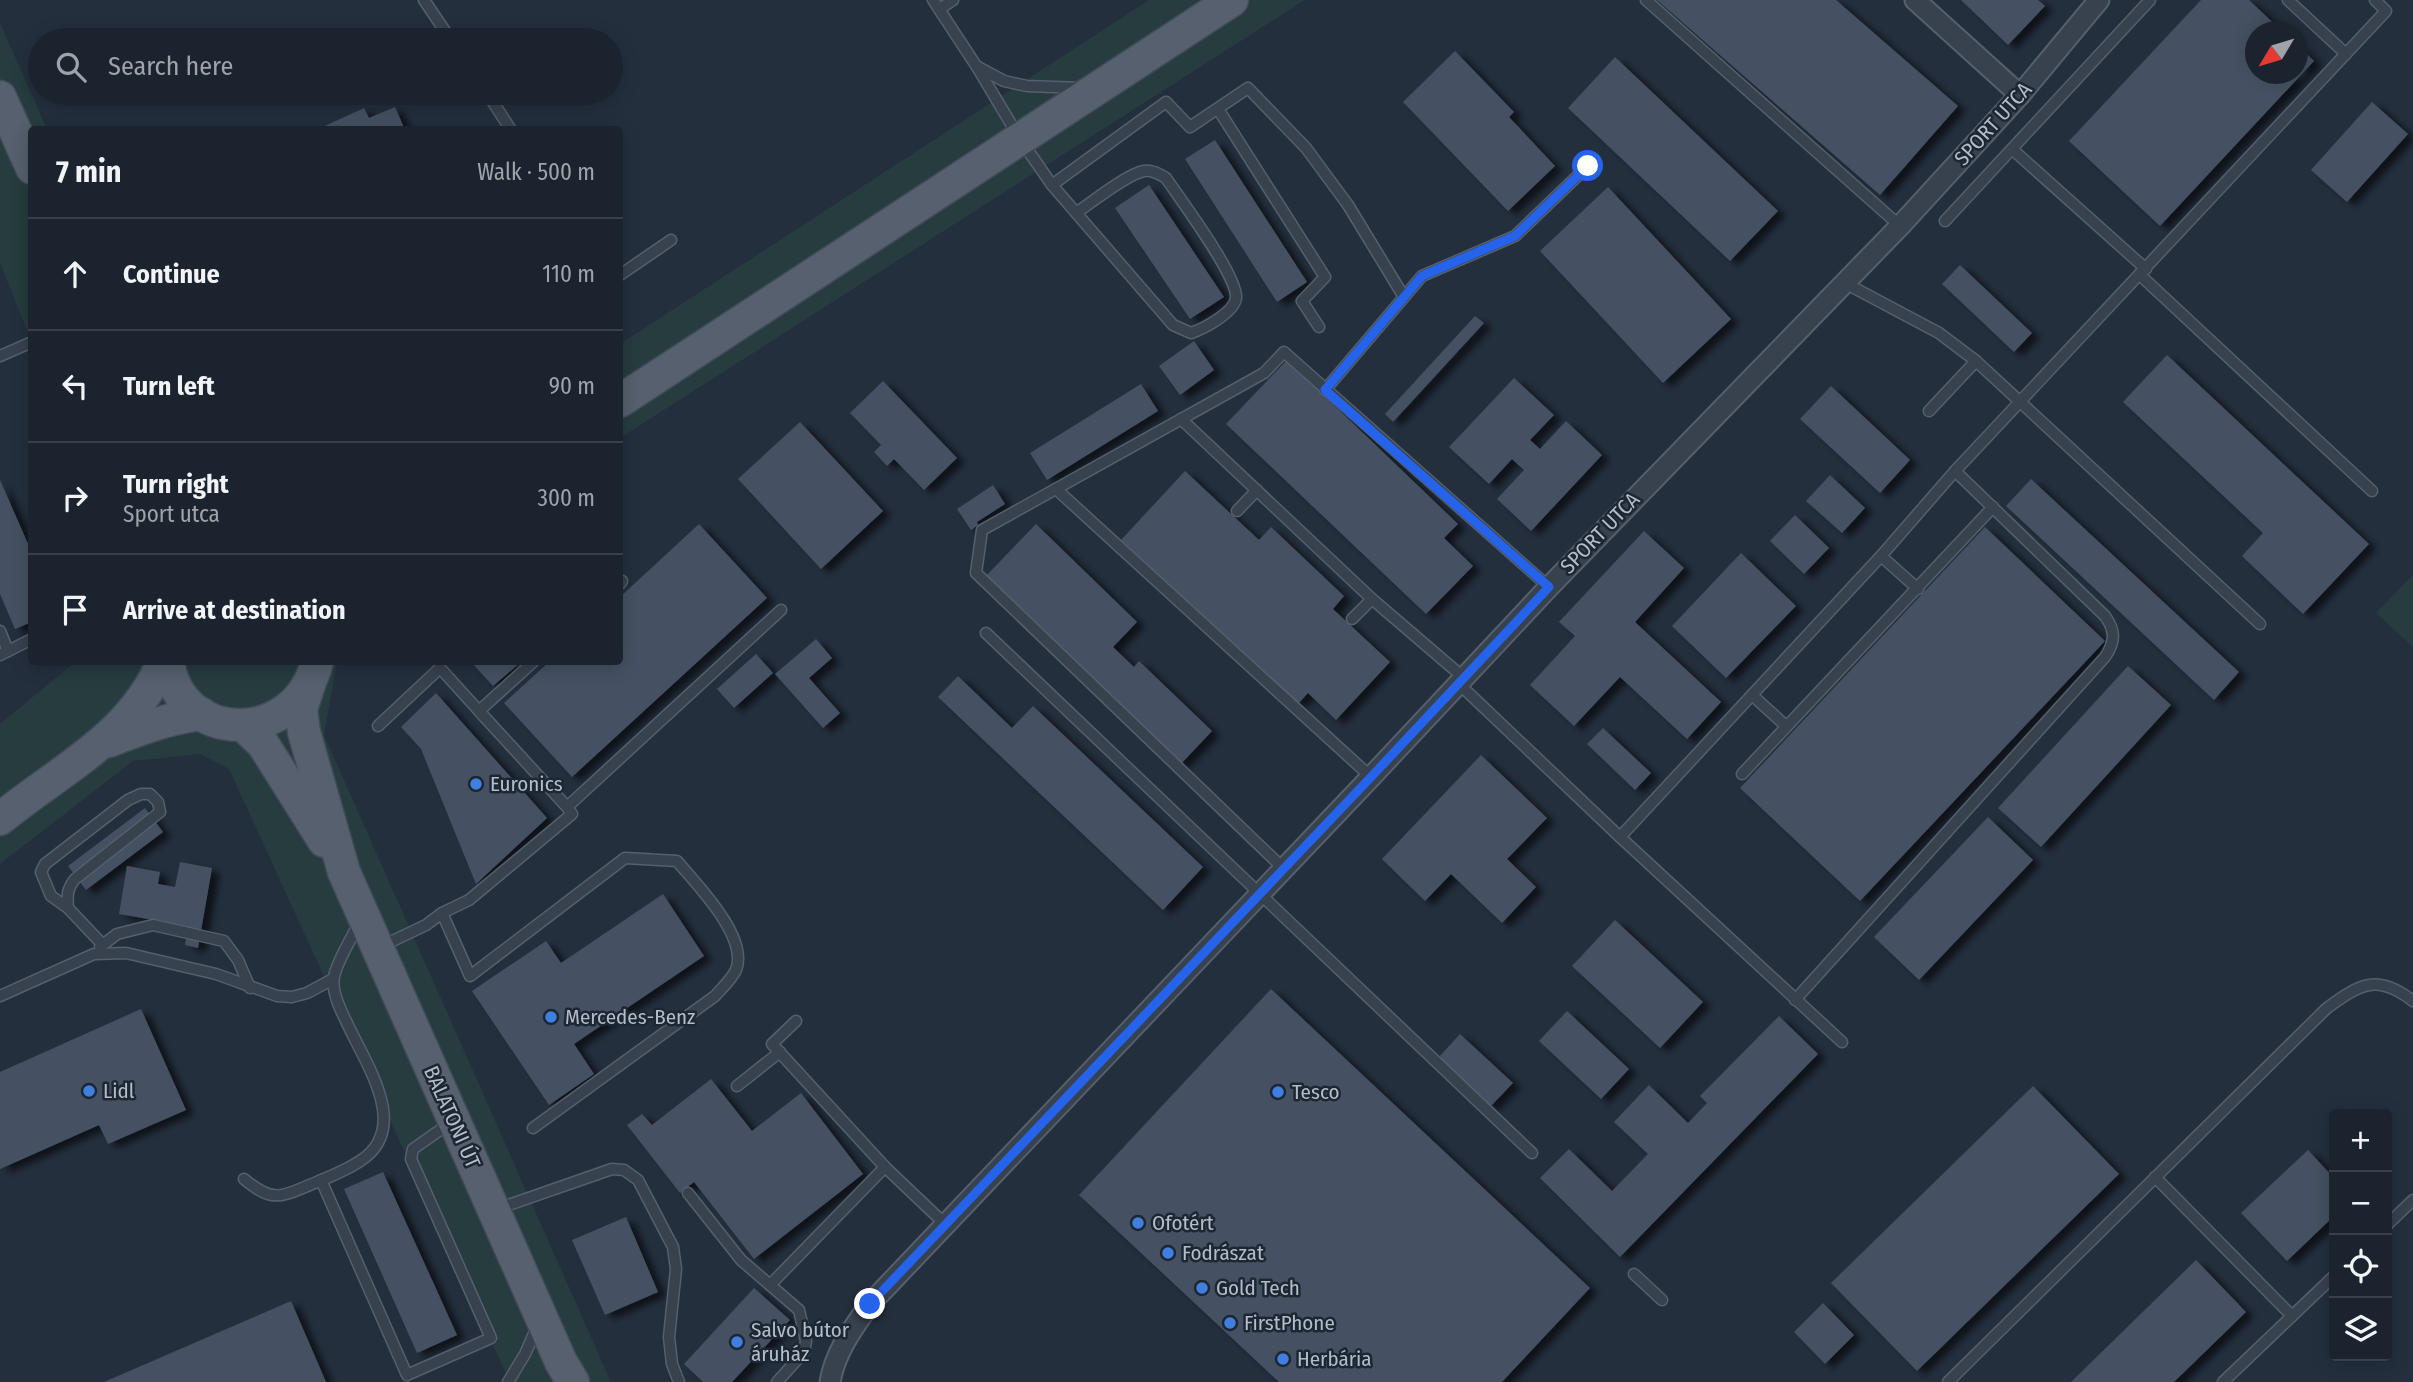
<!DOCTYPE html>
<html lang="en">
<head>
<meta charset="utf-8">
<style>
	:root { --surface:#1b232e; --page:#242b36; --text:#f1f3f6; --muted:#a0a4aa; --line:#39404a }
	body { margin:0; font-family:"Fira Sans Condensed",sans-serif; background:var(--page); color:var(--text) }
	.controls { position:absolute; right:21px; bottom:21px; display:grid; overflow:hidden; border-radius:7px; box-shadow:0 4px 18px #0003 }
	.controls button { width:63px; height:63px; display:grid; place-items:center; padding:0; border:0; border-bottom:2px solid var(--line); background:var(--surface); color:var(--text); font:35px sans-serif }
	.compass { position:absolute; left:2245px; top:21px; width:63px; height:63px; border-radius:50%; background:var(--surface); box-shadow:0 4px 18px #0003; rotate:232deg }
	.stop { position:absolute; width:21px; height:21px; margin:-16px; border:5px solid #2563eb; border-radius:50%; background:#fff }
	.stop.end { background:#2563eb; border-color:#fff; box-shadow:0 2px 7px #0008 }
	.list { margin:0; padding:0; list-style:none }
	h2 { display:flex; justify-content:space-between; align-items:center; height:91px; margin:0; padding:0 28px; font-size:30px }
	h2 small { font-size:23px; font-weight:400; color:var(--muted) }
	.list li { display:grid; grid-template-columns:46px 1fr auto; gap:21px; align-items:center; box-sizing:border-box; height:112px; padding:0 28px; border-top:2px solid var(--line) }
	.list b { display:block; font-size:26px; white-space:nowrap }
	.list p { margin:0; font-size:23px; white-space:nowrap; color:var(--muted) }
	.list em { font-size:23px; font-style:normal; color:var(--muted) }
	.icon { flex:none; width:38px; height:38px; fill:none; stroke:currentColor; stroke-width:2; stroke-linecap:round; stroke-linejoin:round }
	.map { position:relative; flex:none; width:2413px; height:1382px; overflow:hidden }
	.search { position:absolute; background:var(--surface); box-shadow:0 4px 18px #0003; left:28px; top:28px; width:595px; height:77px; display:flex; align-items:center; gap:18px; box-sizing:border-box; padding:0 24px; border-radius:38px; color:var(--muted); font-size:26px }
	.panel { position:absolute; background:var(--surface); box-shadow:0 4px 18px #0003; left:28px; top:126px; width:595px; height:539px; border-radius:7px }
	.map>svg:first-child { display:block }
</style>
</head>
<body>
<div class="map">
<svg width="2413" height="1382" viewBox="0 0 2413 1382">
	<defs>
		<filter id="shadow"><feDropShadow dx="8" dy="4.5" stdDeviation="3.5" flood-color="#0009"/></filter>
	</defs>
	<rect width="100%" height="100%" fill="#242f3e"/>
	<!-- green -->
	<g fill="#263c3f">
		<polygon points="1149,0 1305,0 620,438 620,344"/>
		<polygon points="0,23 47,129 32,130 31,340 0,263"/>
		<polygon points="2413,575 2413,647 2376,613"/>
		<polygon points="75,662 337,662 324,735 611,1382 510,1382 229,769 200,754 133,761 0,864 0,724"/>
	</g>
	<!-- building -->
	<g fill="#455162" filter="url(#shadow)">
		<polygon points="1657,0 1836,0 1958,106 1880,195"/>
		<polygon points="1961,0 2038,0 2045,6 2008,45"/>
		<polygon points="2201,0 2249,0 2283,32 2256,32 2256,74 2298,74 2298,45 2314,61 2160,226 2069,141"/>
		<polygon points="1455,51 1514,112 1509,117 1555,166 1508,211 1403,102"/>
		<polygon points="1615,57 1778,211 1730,261 1568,108"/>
		<polygon points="2372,102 2408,134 2347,202 2311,170"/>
		<polygon points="395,107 405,130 316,130 364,108 369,118"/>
		<polygon points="1215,140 1307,282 1277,302 1185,159"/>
		<polygon points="1149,185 1224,297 1190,319 1115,208"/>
		<polygon points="1608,187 1731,319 1663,383 1540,251"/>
		<polygon points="1960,265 2032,333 2014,352 1942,284"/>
		<polygon points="1475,316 1484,323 1393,422 1385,414"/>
		<polygon points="1194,341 1214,370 1180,395 1159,366"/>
		<polygon points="2167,355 2369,544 2303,614 2242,556 2263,533 2123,402"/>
		<polygon points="1287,360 1458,524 1444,538 1473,566 1426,614 1226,424"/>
		<polygon points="1514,378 1554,415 1530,440 1540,449 1566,421 1602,455 1531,531 1497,499 1524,470 1512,459 1489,484 1449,447"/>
		<polygon points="883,381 957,458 924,490 894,459 887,466 874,452 881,445 850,413"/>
		<polygon points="1141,384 1158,411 1047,480 1030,453"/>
		<polygon points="1831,386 1910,460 1880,493 1800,419"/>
		<polygon points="800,422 883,511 821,569 738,479"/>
		<polygon points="1185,471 1259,540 1271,527 1344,596 1333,609 1390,662 1336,720 1308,693 1297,705 1121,540"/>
		<polygon points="1830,475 1865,508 1842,533 1806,501"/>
		<polygon points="2031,479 2239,672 2214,700 2006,506"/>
		<polygon points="0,480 32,553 32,622 15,629 0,594"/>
		<polygon points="993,485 1005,504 977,522 978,525 971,530 957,509"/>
		<polygon points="1795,515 1829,548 1804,574 1770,541"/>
		<polygon points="699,524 767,598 572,777 504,703 549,662 620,662 620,597"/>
		<polygon points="1036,524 1137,622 1113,647 1134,667 1139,661 1212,731 1179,766 985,577"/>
		<polygon points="1985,527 2105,641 1860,901 1740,788"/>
		<polygon points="1644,531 1684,568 1635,622 1721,702 1687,739 1620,677 1574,726 1530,685 1575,636 1559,622"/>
		<polygon points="1741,553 1796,606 1726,678 1672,626"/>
		<polygon points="816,639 832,658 809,678 840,713 823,728 775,674"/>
		<polygon points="756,654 773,673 734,708 717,689"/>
		<polygon points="471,662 521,662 493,686"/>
		<polygon points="2128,666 2171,705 2041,847 1998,808"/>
		<polygon points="958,676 1012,728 1033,706 1203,867 1163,910 938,697"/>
		<polygon points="436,693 547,818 476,884 421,749 401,727"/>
		<polygon points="1603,728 1651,773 1635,790 1587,744"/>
		<polygon points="1481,755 1547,818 1507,859 1536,887 1502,923 1451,874 1425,901 1382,859"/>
		<polygon points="145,808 163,832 86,890 68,866"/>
		<polygon points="1988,817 2033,860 1919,980 1874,937"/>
		<polygon points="180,862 212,868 198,948 185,945 187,932 170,929 171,923 119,914 127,866 160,872 158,884 175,887"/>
		<polygon points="663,894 704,956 574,1044 594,1074 549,1105 472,991 546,941 561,963"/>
		<polygon points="1615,920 1703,1002 1660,1048 1572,966"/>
		<polygon points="1271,989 1590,1288 1502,1382 1279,1382 1079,1195"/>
		<polygon points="141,1009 186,1110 108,1144 99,1125 0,1169 0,1072"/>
		<polygon points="1567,1011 1629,1069 1601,1099 1539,1041"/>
		<polygon points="1779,1016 1818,1054 1620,1257 1540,1178 1569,1149 1612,1191 1648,1154 1614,1122 1649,1085 1688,1123 1707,1103 1700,1096"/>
		<polygon points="1460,1034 1513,1083 1490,1107 1438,1058"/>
		<polygon points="711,1079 752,1131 801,1093 863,1174 754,1259 694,1182 680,1193 627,1125 642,1114 652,1125"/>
		<polygon points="2033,1086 2119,1174 1917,1371 1831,1283"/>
		<polygon points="2308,1150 2334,1178 2334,1216 2287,1261 2241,1213"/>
		<polygon points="383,1172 457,1335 417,1353 344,1189"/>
		<polygon points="626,1217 658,1292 605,1315 572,1240"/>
		<polygon points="2196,1260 2246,1312 2174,1382 2071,1382"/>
		<polygon points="754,1288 790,1320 732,1382 703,1382 684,1364"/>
		<polygon points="291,1301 326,1382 104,1382"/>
		<polygon points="1823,1303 1854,1335 1825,1364 1794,1332"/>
	</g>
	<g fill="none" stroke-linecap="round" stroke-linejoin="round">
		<defs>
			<g id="lane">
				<polyline points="424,0 451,40"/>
				<path d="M933,0L977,67L1020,139L1052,185L1173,325L1191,333C1203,329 1234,313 1236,298C1238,276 1180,199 1166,178C1159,174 1153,170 1144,171C1127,174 1092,202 1076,213"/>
				<polyline points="1646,0 1900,226"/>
				<polyline points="2288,0 2346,54"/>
				<polyline points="940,9 953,0"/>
				<polyline points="978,67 1004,81 1027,86 1081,88"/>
				<polyline points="487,93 511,130"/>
				<polyline points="1218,109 1325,277 1302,301 1319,327"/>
				<polyline points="2012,149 2146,269"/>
				<polyline points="1052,185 1166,102 1190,127 1248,88 1306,148 1348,205 1404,297"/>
				<polyline points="1945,221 2150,0"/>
				<polyline points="620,275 671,240"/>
				<polyline points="2140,275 2372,491"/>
				<polyline points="1843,282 1939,333 1976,361 2260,624"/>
				<polyline points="0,356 32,342"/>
				<polyline points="1325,390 1422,276 1515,236 1588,166"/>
				<polyline points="1929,411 1976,361"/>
				<polyline points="1181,419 1372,599 1463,677"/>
				<polyline points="1056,489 1371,777"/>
				<polyline points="1237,511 1257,490"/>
				<polyline points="1881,556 1918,589"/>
				<polyline points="620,584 622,581"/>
				<polyline points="1352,619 1372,599"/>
				<polyline points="0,631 8,651"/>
				<polyline points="986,633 1532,1153"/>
				<polyline points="0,655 32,639"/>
				<polyline points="533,662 479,711 567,807"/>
				<polyline points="1458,683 1620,837 1842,1042"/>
				<polyline points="1752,695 1786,726"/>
				<polyline points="378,726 440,668 479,711"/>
				<polyline points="1742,774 1993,507"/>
				<polyline points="1620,837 1881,556 1955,471 2386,11 2375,0"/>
				<polyline points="1283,868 976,573 982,530 1264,373 1284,352 1549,587"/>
				<path d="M68,908C67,895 67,889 75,879L160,812L158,802L150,794H141L128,800L45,864L41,872L51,896L68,908L102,944"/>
				<path d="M442,913L470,976L625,858L677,861C697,885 749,937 736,970C731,980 722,988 715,996L533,1128"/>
				<polyline points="100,947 117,934 153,925 224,941 238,960 250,988"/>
				<polyline points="380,947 426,925 442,913 469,900 572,814 567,807 781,610"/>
				<polyline points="0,996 94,954 126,953 216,974 277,996 292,997 307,993 333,979"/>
				<path d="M1795,1000L2105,657C2115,642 2116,631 2105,616L1955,471"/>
				<polyline points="796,1021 772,1044 885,1167"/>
				<polyline points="737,1086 780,1052"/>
				<polyline points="2155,1177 2292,1316"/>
				<path d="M244,1179C272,1202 279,1198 312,1184C327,1178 345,1171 360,1161C412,1128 365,1063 347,1023C341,1011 331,991 334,977C336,963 352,938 358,924"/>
				<polyline points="321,1180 407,1375 491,1338 411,1159 413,1149 450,1123"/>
				<polyline points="688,1193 741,1260 770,1285"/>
				<polyline points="497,1209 612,1169 624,1170 638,1180 673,1247 676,1269 669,1337 672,1364 679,1382"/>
				<polyline points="2387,1225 2413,1200"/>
				<polyline points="1634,1274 1662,1300"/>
				<polyline points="508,1382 525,1354 537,1327"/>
				<polyline points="777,1382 804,1352 806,1341 799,1310 770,1285 885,1167 946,1225"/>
				<path d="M1948,1382L2327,1008C2360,984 2377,973 2413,1001"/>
				<polyline points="2223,1382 2334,1276"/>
			</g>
			<g id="street">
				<polyline points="1915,0 2020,95"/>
				<path d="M830,1382C835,1352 853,1328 870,1304L1371,777L1549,587L1900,226L2020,95L2099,0"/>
			</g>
			<g id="primary">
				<polyline points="0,97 32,168"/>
				<polyline points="620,401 1232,0"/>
				<path d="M168,662C181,746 296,746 317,662"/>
				<polyline points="309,685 301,709 304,732 344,872 561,1362 573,1382"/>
				<polyline points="243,725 263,744 324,841"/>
				<path d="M109,741C140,729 169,718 202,714"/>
				<path d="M0,819C61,769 130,738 163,662"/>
			</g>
		</defs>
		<!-- lane casing -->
		<use href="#lane" stroke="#565f6c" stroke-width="13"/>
		<!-- street casing -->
		<use href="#street" stroke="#565f6c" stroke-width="23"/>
		<!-- primary casing -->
		<use href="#primary" stroke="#414a57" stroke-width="35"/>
		<!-- lane -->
		<use href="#lane" stroke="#38414e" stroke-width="10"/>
		<!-- street -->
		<use href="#street" stroke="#38414e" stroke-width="19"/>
		<!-- primary -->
		<use href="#primary" stroke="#56606e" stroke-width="32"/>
	</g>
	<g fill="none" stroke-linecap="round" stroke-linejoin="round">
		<!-- route -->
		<polyline stroke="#2563eb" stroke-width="9" points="870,1304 1371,777 1549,587 1325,390 1422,276 1515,236 1588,166"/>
	</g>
	<!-- markers -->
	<g fill="#3f7fe0" stroke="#1d2633" stroke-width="2.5">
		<circle cx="476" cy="784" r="7"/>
		<circle cx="551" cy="1017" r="7"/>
		<circle cx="89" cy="1091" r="7"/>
		<circle cx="1278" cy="1092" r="7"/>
		<circle cx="1138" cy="1223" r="7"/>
		<circle cx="1168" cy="1253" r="7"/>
		<circle cx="1202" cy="1288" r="7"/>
		<circle cx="1230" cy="1323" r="7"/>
		<circle cx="737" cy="1342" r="7"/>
		<circle cx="1283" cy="1359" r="7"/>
	</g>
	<g text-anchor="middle" stroke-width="5" stroke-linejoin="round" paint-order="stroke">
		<!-- street labels -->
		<g font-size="21" fill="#b4bcc9" stroke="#1d2633">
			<text transform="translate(1993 124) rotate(-48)" y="7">SPORT UTCA</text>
			<text transform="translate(1600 533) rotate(-46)" y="7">SPORT UTCA</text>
			<text transform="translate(452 1117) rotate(66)" y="7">BALATONI ÚT</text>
		</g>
		<!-- poi labels -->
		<g font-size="21" fill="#b4bcc9" stroke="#1d2633" text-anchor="start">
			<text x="490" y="791">Euronics</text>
			<text x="565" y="1024">Mercedes-Benz</text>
			<text x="103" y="1098">Lidl</text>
			<text x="1292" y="1099">Tesco</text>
			<text x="1152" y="1230">Ofotért</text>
			<text x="1182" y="1260">Fodrászat</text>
			<text x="1216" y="1295">Gold Tech</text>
			<text x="1244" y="1330">FirstPhone</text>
			<text x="751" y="1337">Salvo bútor<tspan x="751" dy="24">áruház</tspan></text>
			<text x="1297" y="1366">Herbária</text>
		</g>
	</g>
</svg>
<div class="controls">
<button>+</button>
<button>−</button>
<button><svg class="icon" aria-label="locate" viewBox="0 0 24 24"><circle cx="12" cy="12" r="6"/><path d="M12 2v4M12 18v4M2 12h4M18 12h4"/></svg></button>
<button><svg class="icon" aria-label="layers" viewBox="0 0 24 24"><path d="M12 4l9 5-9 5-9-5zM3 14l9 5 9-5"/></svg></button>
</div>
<svg class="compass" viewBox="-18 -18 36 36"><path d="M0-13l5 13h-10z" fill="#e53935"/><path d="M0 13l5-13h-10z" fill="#a0a4aa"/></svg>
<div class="stop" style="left:1588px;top:166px"></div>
<div class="stop end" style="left:870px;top:1304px"></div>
<div class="search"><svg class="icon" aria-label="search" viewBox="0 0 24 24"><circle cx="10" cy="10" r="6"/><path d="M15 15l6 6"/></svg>Search here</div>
<section class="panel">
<h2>7 min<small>Walk · 500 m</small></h2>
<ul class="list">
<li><svg class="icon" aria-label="ahead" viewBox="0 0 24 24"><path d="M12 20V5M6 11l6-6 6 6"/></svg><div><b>Continue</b></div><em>110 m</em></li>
<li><svg class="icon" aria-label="left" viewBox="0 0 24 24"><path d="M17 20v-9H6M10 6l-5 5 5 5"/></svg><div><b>Turn left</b></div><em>90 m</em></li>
<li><svg class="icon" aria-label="right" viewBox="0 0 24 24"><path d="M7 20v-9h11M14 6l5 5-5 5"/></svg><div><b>Turn right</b><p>Sport utca</p></div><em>300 m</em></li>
<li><svg class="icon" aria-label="arrive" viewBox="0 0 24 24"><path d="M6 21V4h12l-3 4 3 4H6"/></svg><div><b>Arrive at destination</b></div></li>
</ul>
</section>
</div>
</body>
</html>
